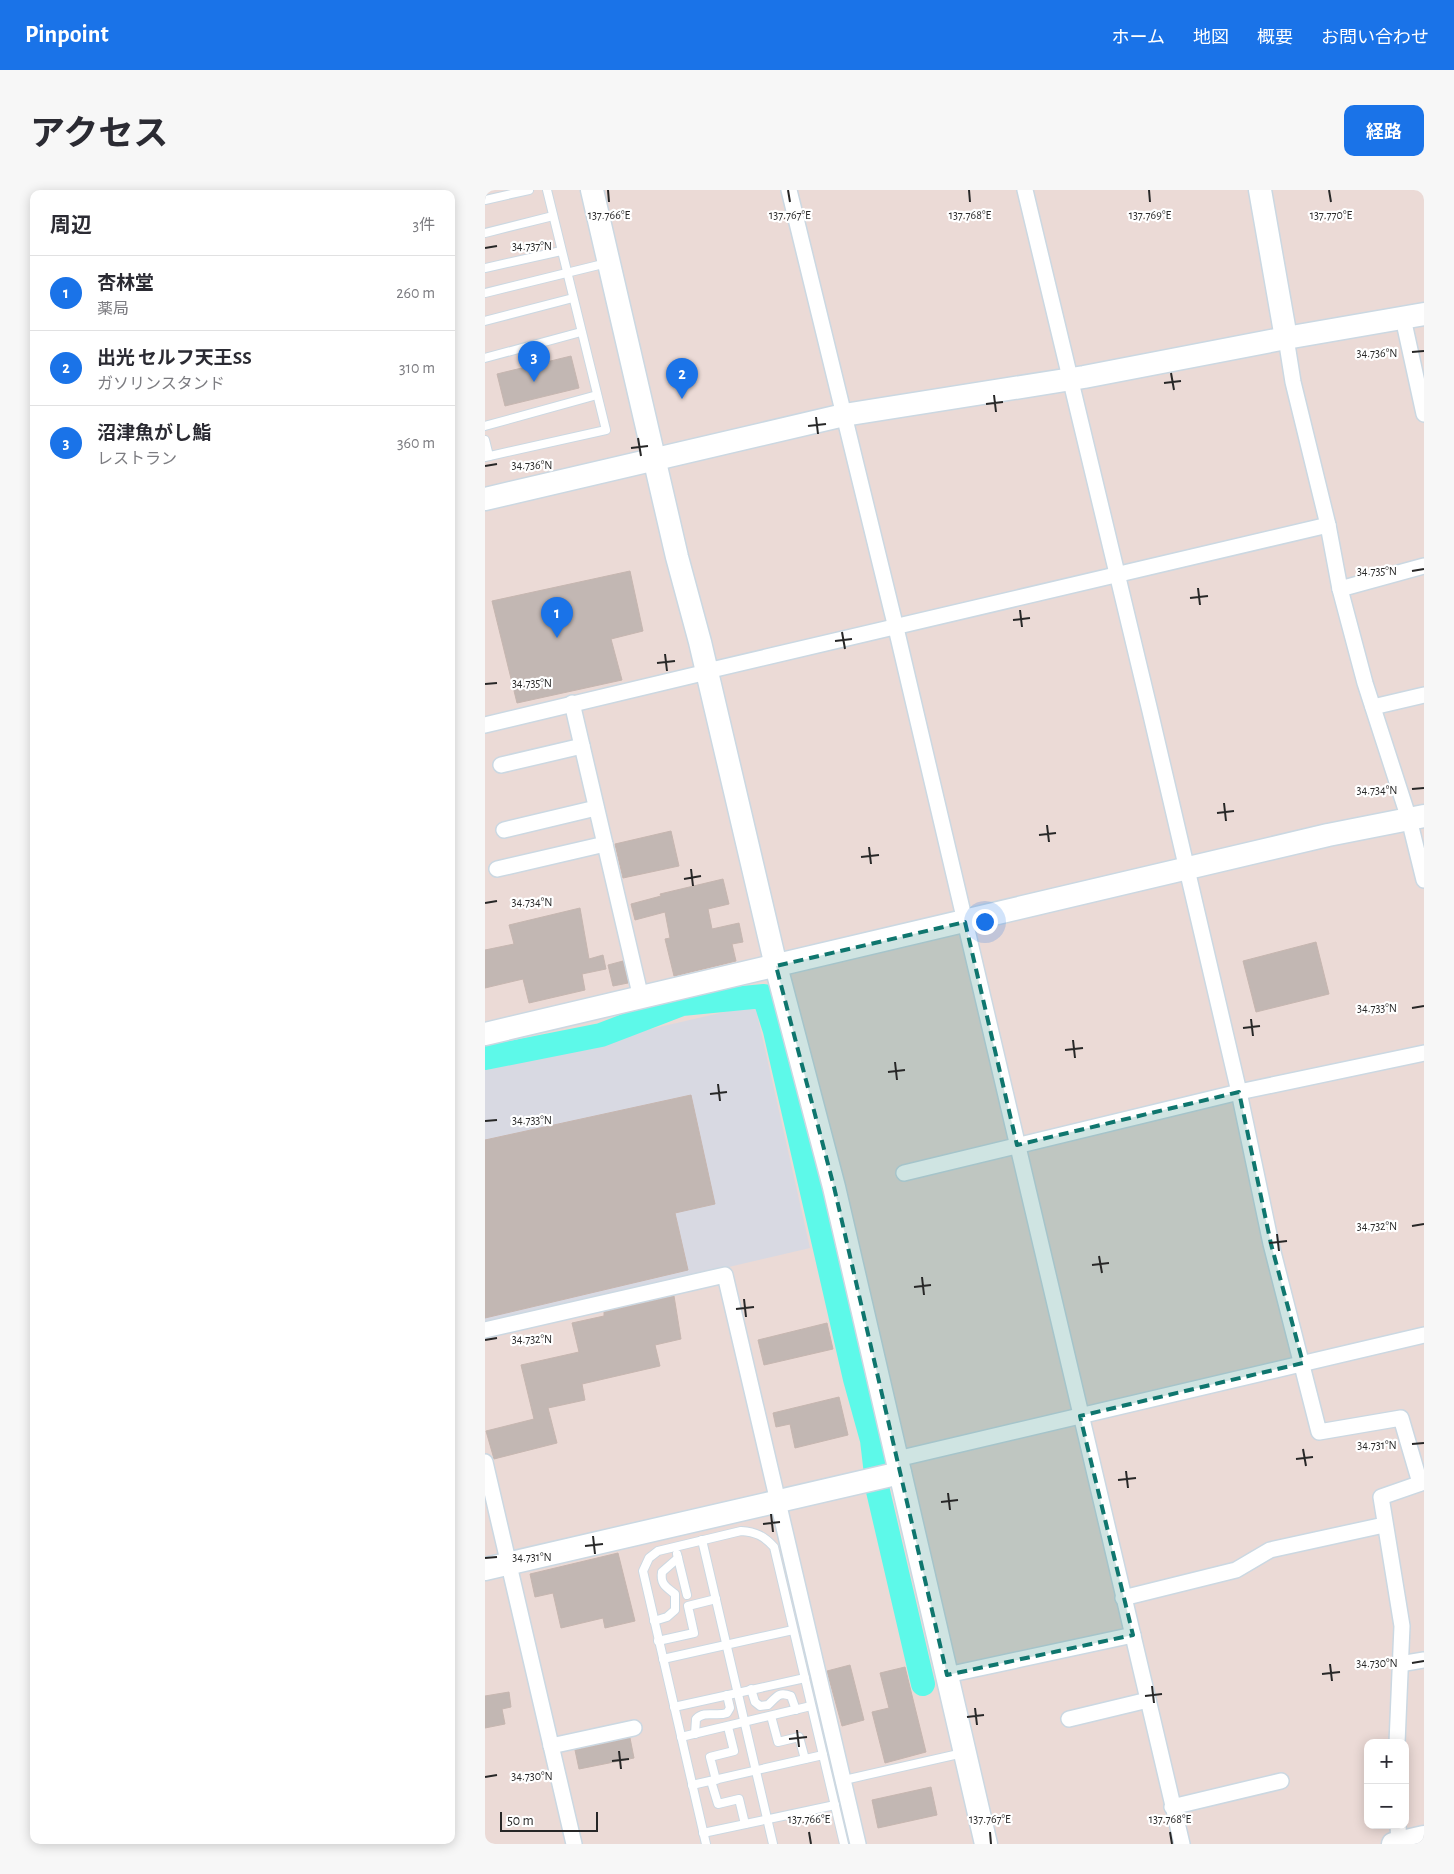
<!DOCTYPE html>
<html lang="ja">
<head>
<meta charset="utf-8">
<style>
	:root { --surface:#fff; --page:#f7f7f7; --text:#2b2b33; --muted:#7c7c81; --line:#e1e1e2; --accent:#1a73e8 }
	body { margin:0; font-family:"Alegreya Sans","Noto Sans JP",sans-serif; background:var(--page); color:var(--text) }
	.controls { position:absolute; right:15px; bottom:15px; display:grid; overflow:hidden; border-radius:10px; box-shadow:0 2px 12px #0003 }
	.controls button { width:45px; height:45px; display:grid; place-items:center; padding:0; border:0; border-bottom:1px solid var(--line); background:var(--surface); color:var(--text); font:25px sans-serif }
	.scale { position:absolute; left:15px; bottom:12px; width:98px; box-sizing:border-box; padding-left:5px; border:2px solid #272727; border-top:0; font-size:14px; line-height:18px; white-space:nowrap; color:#272727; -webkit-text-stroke:4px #fff; paint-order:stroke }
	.you { position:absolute; left:499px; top:731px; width:18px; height:18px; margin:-12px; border:4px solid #fff; border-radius:50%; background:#1a73e8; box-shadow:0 0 0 8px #1a73e833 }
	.badge { display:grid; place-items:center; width:32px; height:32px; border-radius:50%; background:var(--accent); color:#fff; font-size:16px; font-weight:700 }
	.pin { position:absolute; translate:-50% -41px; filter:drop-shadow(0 1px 2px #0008) }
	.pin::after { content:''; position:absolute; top:26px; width:18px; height:15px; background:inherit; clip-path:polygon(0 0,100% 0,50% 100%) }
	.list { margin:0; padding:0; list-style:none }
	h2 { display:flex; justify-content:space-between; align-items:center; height:65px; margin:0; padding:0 20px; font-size:21px }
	h2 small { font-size:16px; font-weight:400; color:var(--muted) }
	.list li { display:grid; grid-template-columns:32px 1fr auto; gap:15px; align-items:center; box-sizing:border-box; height:75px; padding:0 20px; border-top:1px solid var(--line) }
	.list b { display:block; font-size:19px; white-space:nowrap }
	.list p { margin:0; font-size:16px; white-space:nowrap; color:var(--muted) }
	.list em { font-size:16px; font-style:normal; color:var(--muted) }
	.map { position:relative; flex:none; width:939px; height:1654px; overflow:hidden; border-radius:10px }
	header { display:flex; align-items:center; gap:30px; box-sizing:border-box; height:70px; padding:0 25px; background:var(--accent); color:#fff }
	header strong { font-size:24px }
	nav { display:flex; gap:28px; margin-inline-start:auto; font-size:18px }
	.intro { display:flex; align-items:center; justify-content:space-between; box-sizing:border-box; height:120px; padding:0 30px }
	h1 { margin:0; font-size:35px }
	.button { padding:12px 22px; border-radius:10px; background:var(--accent); color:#fff; font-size:18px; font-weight:700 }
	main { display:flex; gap:30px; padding:0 30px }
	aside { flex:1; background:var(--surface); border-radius:10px; box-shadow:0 2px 12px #0003 }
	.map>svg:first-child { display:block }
</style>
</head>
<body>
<header>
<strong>Pinpoint</strong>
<nav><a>ホーム</a><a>地図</a><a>概要</a><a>お問い合わせ</a></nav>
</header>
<div class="intro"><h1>アクセス</h1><a class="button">経路</a></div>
<main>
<aside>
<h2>周辺<small>3件</small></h2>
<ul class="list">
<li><span class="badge">1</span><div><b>杏林堂</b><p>薬局</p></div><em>260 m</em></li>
<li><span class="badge">2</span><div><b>出光 セルフ天王SS</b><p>ガソリンスタンド</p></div><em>310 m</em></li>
<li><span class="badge">3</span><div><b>沼津魚がし鮨</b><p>レストラン</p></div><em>360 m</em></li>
</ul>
</aside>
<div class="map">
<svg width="939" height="1654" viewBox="0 0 939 1654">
	<rect width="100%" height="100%" fill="#ebdad6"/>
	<!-- industrial -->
	<polygon fill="#d8d9e2" points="270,815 325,1058 0,1134 0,877"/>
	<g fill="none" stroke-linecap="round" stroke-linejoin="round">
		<!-- river -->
		<polyline stroke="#5df9e9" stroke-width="24" points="0,868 116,845 197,814 279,806 290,841 370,1189 387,1250 393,1301 438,1494"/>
	</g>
	<!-- building -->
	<g fill="#c2b7b3" stroke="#c6b6b0">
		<polygon points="86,166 94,198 20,216 12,184"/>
		<polygon points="145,381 158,441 126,449 137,490 32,513 7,411"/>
		<polygon points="186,641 194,676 138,688 130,654"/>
		<polygon points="238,689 244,714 223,719 227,739 254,733 258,752 247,754 251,771 189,786 180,749 185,748 180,722 150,730 146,714 176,706 175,704"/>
		<polygon points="95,718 104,769 118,765 121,779 97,784 100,800 44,813 38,789 0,798 0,760 29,754 24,735"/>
		<polygon points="831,752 844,804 771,822 758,771"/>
		<polygon points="138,771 143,793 128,796 123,775"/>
		<polygon points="206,905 230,1014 190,1023 203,1080 0,1128 0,950"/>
		<polygon points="189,1106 196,1149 170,1155 175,1176 97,1194 100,1210 63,1218 72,1253 9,1269 1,1241 49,1229 36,1175 94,1162 87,1133 119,1126 119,1122"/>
		<polygon points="342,1133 348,1159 279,1175 273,1150"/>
		<polygon points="354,1207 363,1245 310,1258 305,1234 291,1237 288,1223"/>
		<polygon points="133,1363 150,1431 120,1438 118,1428 76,1438 68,1403 50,1407 45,1384"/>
		<polygon points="365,1475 379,1530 357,1536 342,1481"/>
		<polygon points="420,1477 441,1562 400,1573 387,1522 404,1518 395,1483"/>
		<polygon points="24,1502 26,1517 17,1519 20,1534 0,1538 0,1506"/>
		<polygon points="145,1548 149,1568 94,1579 90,1560"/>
		<polygon points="446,1597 452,1625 393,1638 387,1610"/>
	</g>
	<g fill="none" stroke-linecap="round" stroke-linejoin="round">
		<defs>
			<g id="lane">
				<polyline points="0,10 44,0"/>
				<polyline points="0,43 68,26"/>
				<polyline points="0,78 76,61"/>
				<polyline points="0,103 122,73"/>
				<polyline points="0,131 88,108"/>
				<polyline points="0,168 96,142"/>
				<polyline points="0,236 112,205"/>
				<polyline points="0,250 4,266"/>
				<polyline points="0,267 121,240 62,0"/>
				<polyline points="217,1350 288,1654"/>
				<polyline points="192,1364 202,1405"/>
				<path d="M169,1431L182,1427L190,1420V1404C181,1397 175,1394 177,1382L193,1368"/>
				<polyline points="173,1451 209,1443 203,1416 231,1409"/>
				<polyline points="178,1469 308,1440"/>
				<path d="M266,1499L270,1512L275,1516L283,1515C292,1507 293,1501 306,1506L311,1520"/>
				<polyline points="189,1517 320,1488"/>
				<polyline points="286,1526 293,1552 314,1547 320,1569"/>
				<path d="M210,1544L211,1529C220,1520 231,1527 242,1523L245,1518L242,1505"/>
				<polyline points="196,1547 326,1516"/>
				<polyline points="231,1590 225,1567 249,1561 243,1537"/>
				<polyline points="226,1591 233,1614 254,1609 260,1634"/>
				<polyline points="355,1591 478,1563"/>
				<polyline points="207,1595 338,1565"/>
				<polyline points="218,1643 350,1615"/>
				<path d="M221,1654L158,1381L164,1368L173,1361L256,1341C271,1342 279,1346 289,1357L359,1654"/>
			</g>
			<g id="street">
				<polyline points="304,0 411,438 697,1654"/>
				<polyline points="540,0 665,521 754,902 786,1054 834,1242 916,1228 935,1293"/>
				<polyline points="918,128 939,224"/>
				<polyline points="801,148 808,192 843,335 855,399 880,493 924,629 939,690"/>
				<polyline points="855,399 939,376"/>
				<polyline points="222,481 843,335"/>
				<polyline points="87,513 156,808"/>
				<polyline points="888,517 939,505"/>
				<polyline points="0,535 222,482"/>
				<polyline points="16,575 97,556"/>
				<polyline points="19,640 111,618"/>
				<polyline points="12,679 120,654"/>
				<polyline points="419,983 754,902 939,863"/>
				<polyline points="0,1140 240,1085 373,1654"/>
				<polyline points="412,1269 939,1145"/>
				<polyline points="0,1272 89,1654"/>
				<polyline points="638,1408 751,1380 785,1360 899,1335"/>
				<polyline points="915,1474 939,1470"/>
				<polyline points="462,1485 648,1445"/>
				<polyline points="584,1529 663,1510"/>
				<polyline points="912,1553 917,1436 896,1307 939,1292"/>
				<polyline points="66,1556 149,1538"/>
				<polyline points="687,1617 796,1591"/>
				<polyline points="913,1635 914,1654"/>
			</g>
			<g id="secondary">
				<polyline points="107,0 192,367 215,452 291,776 349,997 501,1654"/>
				<polyline points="775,0 801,148"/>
				<polyline points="0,309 359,225 599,187 801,148 939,124"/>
				<polyline points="0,844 843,645 939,626"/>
				<polyline points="0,1379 415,1283"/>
				<polyline points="908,1654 939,1647"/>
			</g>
		</defs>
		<!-- lane casing -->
		<use href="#lane" stroke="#cbd8e2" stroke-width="10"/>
		<!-- street casing -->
		<use href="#street" stroke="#cbd8e2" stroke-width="18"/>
		<!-- secondary casing -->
		<use href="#secondary" stroke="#cbd8e2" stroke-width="25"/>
		<!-- lane -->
		<use href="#lane" stroke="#fff" stroke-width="8"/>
		<!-- street -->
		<use href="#street" stroke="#fff" stroke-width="15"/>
		<!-- secondary -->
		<use href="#secondary" stroke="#fff" stroke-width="22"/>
	</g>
	<!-- marked area -->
	<path fill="#0f766e" fill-opacity="0.2" stroke="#0f766e" stroke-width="4" stroke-dasharray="10 6" stroke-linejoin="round" d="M480,732L532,955L754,902L786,1054L818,1173L595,1226L648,1445L462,1485L349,997L291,776Z"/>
	<!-- ticks -->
	<path fill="none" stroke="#272727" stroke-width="2" d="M123,0L124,12M303,0L305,12M484,0L485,12M664,0L665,12M844,0L846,12M0,58L12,56M927,162L939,161M686,183L689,200M679,193L696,191M509,205L511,222M501,214L518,212M331,227L333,244M323,236L341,234M153,248L156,266M146,258L163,256M0,276L12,274M927,381L939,379M713,398L715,415M705,408L723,406M535,420L537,437M528,430L545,428M357,442L360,459M350,451L367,449M180,464L182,481M172,473L190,471M0,494L12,493M927,599L939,598M739,613L741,631M732,623L749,621M562,635L564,652M554,645L571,643M384,657L386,674M376,667L394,665M206,679L208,696M199,689L216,686M0,713L12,711M927,818L939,816M766,829L768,846M758,838L775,836M588,850L590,868M580,860L598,858M410,872L412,890M403,882L420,880M233,894L235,911M225,904L242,902M0,931L12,930M927,1036L939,1034M792,1044L794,1061M784,1053L802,1051M614,1066L617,1083M607,1075L624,1073M437,1087L439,1105M429,1097L446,1095M259,1109L261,1127M251,1119L269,1117M0,1150L12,1148M927,1254L939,1253M818,1259L821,1276M811,1269L828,1267M641,1281L643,1298M633,1290L651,1288M463,1303L465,1320M456,1312L473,1310M286,1324L288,1342M278,1334L295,1332M108,1346L110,1364M100,1356L118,1354M0,1368L12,1367M927,1473L939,1471M845,1474L847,1491M837,1484L855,1482M667,1496L669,1513M660,1506L677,1504M490,1518L492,1535M482,1527L499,1525M312,1540L314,1557M304,1549L322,1547M134,1561L136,1579M127,1571L144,1569M0,1587L12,1585M324,1642L326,1654M505,1642L506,1654M685,1642L687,1654"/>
	<g font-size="12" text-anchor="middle" fill="#272727" stroke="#fff" stroke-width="4.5" stroke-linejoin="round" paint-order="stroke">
		<text x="124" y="29">137.766°E</text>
		<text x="305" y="29">137.767°E</text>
		<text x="485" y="29">137.768°E</text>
		<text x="665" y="29">137.769°E</text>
		<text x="846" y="29">137.770°E</text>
		<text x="47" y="60">34.737°N</text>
		<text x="892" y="167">34.736°N</text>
		<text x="47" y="279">34.736°N</text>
		<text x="892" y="385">34.735°N</text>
		<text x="47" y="497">34.735°N</text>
		<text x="892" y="604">34.734°N</text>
		<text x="47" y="716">34.734°N</text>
		<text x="892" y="822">34.733°N</text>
		<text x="47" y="934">34.733°N</text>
		<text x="892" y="1040">34.732°N</text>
		<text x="47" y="1153">34.732°N</text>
		<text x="892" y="1259">34.731°N</text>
		<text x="47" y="1371">34.731°N</text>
		<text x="892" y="1477">34.730°N</text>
		<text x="47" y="1590">34.730°N</text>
		<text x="324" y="1633">137.766°E</text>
		<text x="505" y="1633">137.767°E</text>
		<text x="685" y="1633">137.768°E</text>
	</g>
</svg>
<div class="controls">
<button>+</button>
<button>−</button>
</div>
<div class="scale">50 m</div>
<div class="you"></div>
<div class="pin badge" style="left:72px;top:448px">1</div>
<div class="pin badge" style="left:197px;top:209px">2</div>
<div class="pin badge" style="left:49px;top:192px">3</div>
</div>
</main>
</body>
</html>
